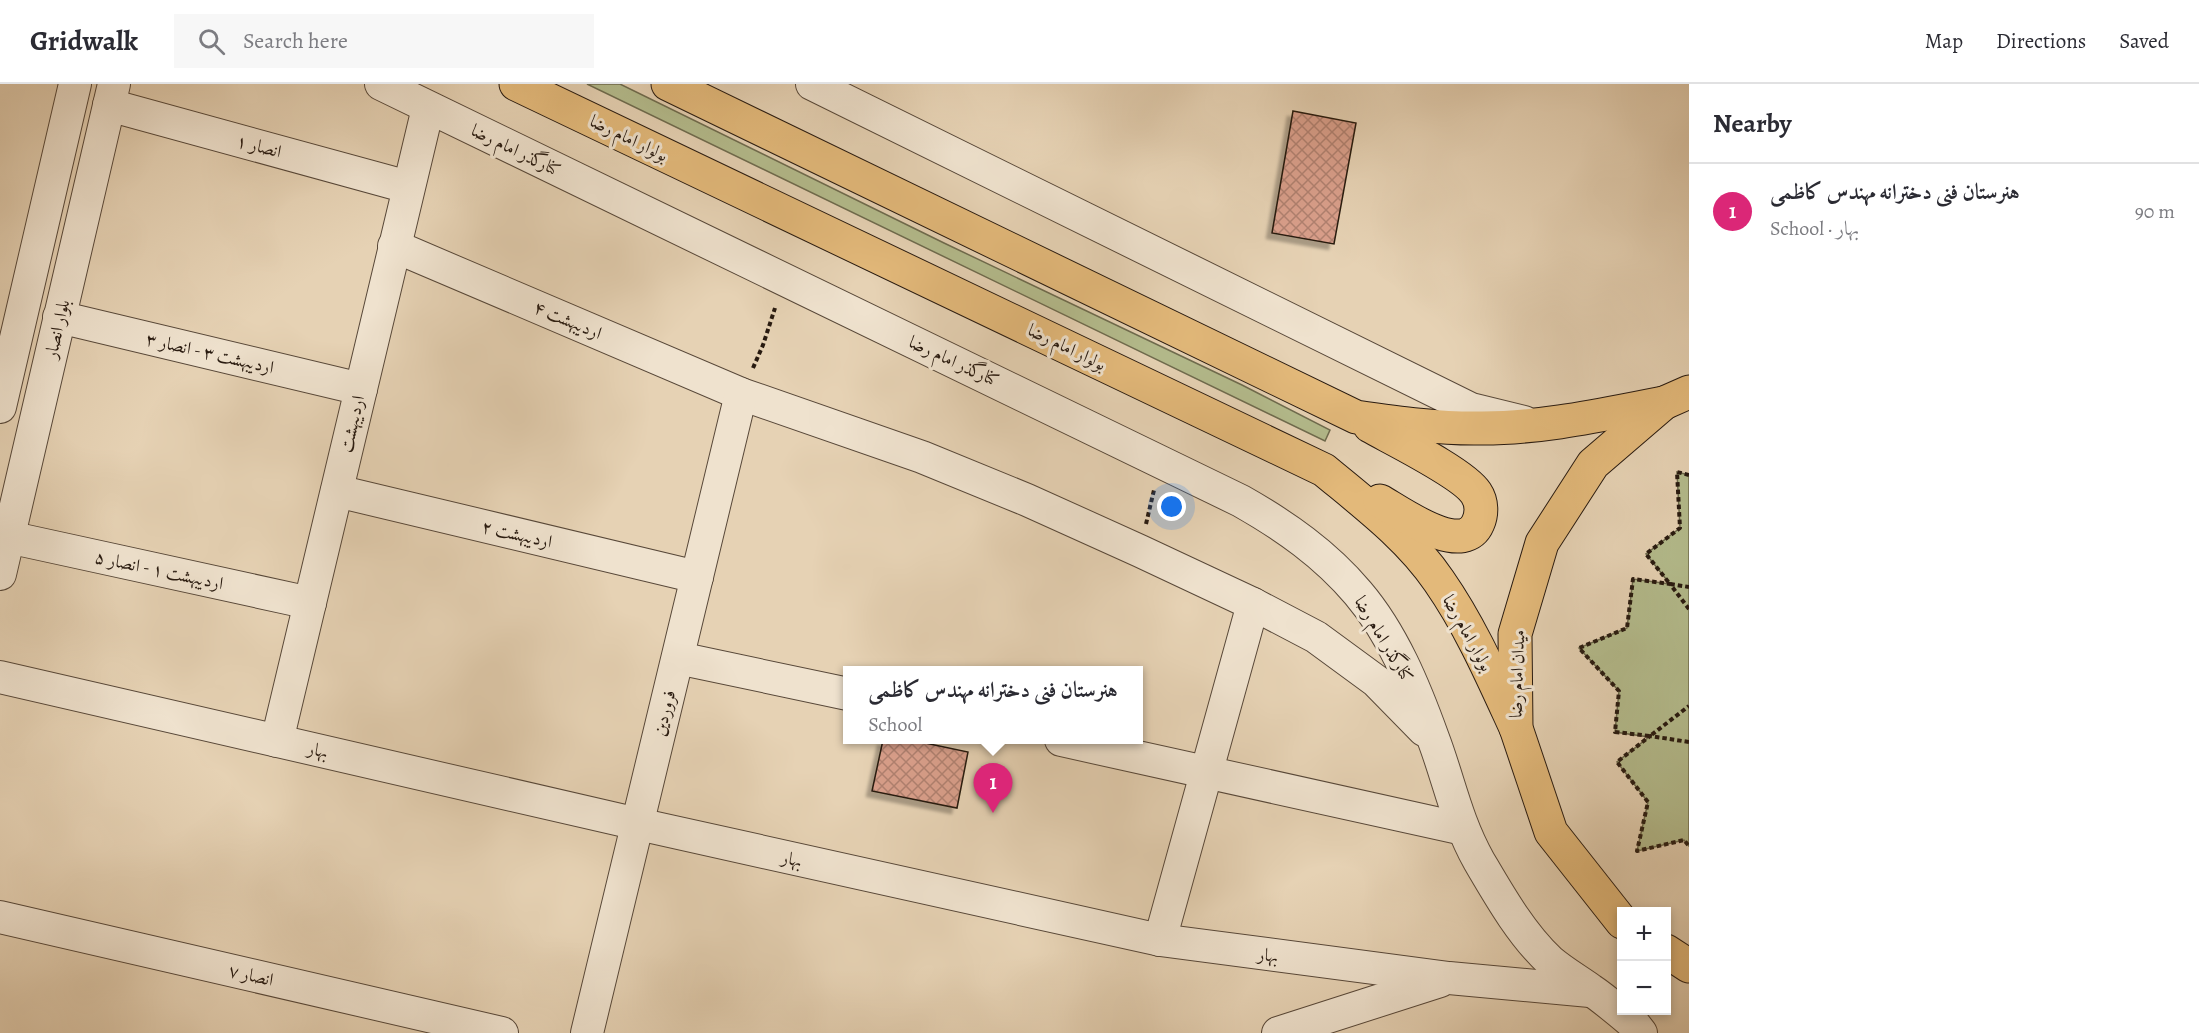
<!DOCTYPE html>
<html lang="en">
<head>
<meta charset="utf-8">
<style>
	:root { --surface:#fff; --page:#f7f7f7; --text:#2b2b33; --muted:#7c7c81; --line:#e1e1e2; --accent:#db2777 }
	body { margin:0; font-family:Alegreya,Amiri,serif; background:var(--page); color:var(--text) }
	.controls { position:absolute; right:18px; bottom:18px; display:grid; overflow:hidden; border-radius:0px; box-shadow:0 3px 9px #0003 }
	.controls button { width:54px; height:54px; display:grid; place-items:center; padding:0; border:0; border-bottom:2px solid var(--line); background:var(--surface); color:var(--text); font:30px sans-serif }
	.you { position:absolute; left:1172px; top:423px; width:21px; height:21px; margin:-15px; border:4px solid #fff; border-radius:50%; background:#1a73e8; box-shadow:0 0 0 9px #1a73e833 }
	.badge { display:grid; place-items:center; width:39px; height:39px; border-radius:50%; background:var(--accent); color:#fff; font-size:20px; font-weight:700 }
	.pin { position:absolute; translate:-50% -50px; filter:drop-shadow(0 2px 3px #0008) }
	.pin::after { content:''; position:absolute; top:32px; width:21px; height:18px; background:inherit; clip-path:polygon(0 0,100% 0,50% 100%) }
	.popup { position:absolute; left:843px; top:582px; width:300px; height:78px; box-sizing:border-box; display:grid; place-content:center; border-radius:0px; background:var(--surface); filter:drop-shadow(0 2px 4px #0005); font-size:20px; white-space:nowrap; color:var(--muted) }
	.popup b { font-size:22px; color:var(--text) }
	.popup::after { content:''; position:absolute; left:50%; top:100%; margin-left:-12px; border:12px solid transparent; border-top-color:var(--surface) }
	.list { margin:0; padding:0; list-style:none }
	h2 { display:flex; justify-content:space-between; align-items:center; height:78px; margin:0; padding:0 24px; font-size:26px }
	h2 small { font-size:20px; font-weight:400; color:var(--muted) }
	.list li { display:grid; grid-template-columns:39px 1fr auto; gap:18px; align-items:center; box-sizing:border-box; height:96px; padding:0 24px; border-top:2px solid var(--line) }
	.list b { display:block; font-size:22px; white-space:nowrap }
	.list p { margin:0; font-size:20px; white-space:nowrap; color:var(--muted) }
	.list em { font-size:20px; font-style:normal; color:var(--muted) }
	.icon { flex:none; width:33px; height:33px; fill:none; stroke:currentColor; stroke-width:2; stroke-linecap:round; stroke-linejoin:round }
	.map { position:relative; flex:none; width:1689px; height:949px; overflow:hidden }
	header { display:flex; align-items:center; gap:36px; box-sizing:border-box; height:84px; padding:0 30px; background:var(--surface); border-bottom:2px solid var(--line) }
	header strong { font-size:28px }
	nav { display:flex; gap:33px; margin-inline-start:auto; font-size:21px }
	.search { width:420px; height:54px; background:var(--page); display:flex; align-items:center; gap:15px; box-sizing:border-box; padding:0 21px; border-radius:0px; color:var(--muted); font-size:22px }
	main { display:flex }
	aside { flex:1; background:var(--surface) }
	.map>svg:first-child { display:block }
</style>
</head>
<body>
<header>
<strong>Gridwalk</strong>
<div class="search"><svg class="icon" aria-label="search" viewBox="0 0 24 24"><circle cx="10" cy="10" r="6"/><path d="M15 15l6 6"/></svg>Search here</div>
<nav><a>Map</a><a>Directions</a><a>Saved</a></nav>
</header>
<main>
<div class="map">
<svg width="1689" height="949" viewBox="0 0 1689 949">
	<defs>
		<pattern id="building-cross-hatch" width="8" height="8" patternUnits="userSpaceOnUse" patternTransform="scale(1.5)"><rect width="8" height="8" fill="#d99f8b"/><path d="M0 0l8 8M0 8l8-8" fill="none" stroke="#b08170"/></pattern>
		<filter id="shadow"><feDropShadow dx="-5.5" dy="5.5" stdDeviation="1.5" flood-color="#0004"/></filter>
	</defs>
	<rect width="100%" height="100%" fill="#e6d2b4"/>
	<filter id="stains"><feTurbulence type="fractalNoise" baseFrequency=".00333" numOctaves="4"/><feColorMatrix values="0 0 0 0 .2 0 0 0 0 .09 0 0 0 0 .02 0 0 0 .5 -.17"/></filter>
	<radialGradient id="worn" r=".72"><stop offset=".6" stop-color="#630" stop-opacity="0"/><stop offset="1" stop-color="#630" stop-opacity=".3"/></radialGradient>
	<!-- grass -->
	<g fill="#b4bc8d" stroke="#6e6b4e" stroke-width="1.5">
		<polygon points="587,0 620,0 944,159 1242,301 1330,346 1325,357"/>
		<polygon points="1677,388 1689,391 1689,762 1684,756 1637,767 1648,718 1617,678 1649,653 1615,648 1619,607 1579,564 1627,544 1633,495 1670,500 1646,470 1680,444"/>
	</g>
	<!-- building -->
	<g fill="url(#building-cross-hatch)" stroke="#281a10" stroke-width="1.5" filter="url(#shadow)">
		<polygon points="1293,27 1356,39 1334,160 1272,149"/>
		<polygon points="883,656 911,656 968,668 957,724 872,707"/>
	</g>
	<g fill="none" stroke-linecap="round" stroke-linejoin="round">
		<defs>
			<g id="minor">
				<path d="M381,0L1241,417C1285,442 1325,470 1358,509C1393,550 1415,604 1433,654C1449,696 1456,736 1479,777C1499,811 1521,850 1550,877C1563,888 1577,896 1591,906C1606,916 1619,928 1634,940L1641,949"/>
				<polyline points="812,0 1471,325 1524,338"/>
				<polyline points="109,21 408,103"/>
				<polyline points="394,162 741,310 922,373 1027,416 1140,467 1253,520 1316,553 1376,597 1424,646"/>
				<polyline points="59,233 361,305"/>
				<polyline points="0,323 75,0"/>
				<polyline points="337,407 697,493"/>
				<polyline points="8,453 310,519"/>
				<polyline points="0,490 114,0"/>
				<polyline points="678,574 848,610"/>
				<polyline points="0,593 638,740 1160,856 1449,894 1590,907"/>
				<polyline points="1061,656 1463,745"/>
				<polyline points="277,657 428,24"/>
				<polyline points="0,833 502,949"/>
				<polyline points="1160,856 1253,520"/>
				<polyline points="587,949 741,310"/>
				<polyline points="1278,949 1440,897"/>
			</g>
			<g id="major">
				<path d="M516,0L1324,386C1365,420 1409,453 1439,497C1471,543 1493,594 1516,644"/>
				<path d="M668,0L1356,333C1398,339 1440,345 1483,344C1544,344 1605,330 1664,319"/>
				<path d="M1370,342C1393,355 1463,389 1476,409C1482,418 1482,430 1478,439C1463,474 1401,429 1380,417"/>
				<polyline points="1622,838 1551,748 1516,644 1515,550 1542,459 1593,380 1664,319 1689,308"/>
				<polyline points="1666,867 1689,882"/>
			</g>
		</defs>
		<!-- minor casing -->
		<use href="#minor" stroke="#584839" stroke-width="34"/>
		<!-- major casing -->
		<use href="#major" stroke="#281a10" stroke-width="35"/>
		<!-- path -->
		<g stroke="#281a10" stroke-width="4" stroke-dasharray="4.5 3" stroke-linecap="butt">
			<polyline points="753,284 763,261 775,224"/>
			<polyline points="1689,391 1677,388 1680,444 1646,470 1670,500 1689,503"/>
			<polyline points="1146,440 1154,406"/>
			<polyline points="1689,525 1670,500 1633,495 1627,544 1579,564 1619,607 1615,648 1650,652 1689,622"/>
			<polyline points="1689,658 1650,652 1617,678 1648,718 1637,767 1684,756 1689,762"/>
		</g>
		<!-- minor -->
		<use href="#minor" stroke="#efe2ce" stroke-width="32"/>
		<!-- major -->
		<use href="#major" stroke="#e3b97a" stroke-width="33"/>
	</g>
	<g text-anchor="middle" stroke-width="6" stroke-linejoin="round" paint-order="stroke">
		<!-- street labels -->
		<g font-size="18" fill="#281a10" stroke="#efe2ce">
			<text transform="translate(629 54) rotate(26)" y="6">بولوار امام رضا</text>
			<text transform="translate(259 62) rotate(15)" y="6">انصار ۱</text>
			<text transform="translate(516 66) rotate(26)" y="6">کنارگذر امام رضا</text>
			<text transform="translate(568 236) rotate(23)" y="6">اردیبهشت ۴</text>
			<text transform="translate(57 245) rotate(-77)" y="6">بلوار انصار</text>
			<text transform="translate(1067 263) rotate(26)" y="6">بولوار امام رضا</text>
			<text transform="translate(210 269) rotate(13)" y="6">اردیبهشت ۳ - انصار ۳</text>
			<text transform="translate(954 277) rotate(25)" y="6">کنارگذر امام رضا</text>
			<text transform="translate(352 340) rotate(-77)" y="6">اردیبهشت</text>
			<text transform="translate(517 450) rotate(13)" y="6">اردیبهشت ۲</text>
			<text transform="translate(159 486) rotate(12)" y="6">اردیبهشت ۱ - انصار ۵</text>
			<text transform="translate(1468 549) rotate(61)" y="6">بولوار امام رضا</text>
			<text transform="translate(1384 555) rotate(59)" y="6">کنارگذر امام رضا</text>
			<text transform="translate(1517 590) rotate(-88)" y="6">میدان امام رضا</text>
			<text transform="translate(664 629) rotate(-76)" y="6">فروردین</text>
			<text transform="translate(318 666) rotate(13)" y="6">بهار</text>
			<text transform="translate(792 775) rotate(13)" y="6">بهار</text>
			<text transform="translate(1268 871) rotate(7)" y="6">بهار</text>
			<text transform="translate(251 891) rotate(13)" y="6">انصار ۷</text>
		</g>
	</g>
	<rect width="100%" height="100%" filter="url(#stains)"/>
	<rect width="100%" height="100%" fill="url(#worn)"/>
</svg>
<div class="controls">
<button>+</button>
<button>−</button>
</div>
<div class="you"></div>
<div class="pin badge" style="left:993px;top:729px">1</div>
<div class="popup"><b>هنرستان فنی دخترانه مهندس کاظمی</b>School</div>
</div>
<aside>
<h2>Nearby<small></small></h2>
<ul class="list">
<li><span class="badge">1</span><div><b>هنرستان فنی دخترانه مهندس کاظمی</b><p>School · بهار</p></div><em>90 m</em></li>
</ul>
</aside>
</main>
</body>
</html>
